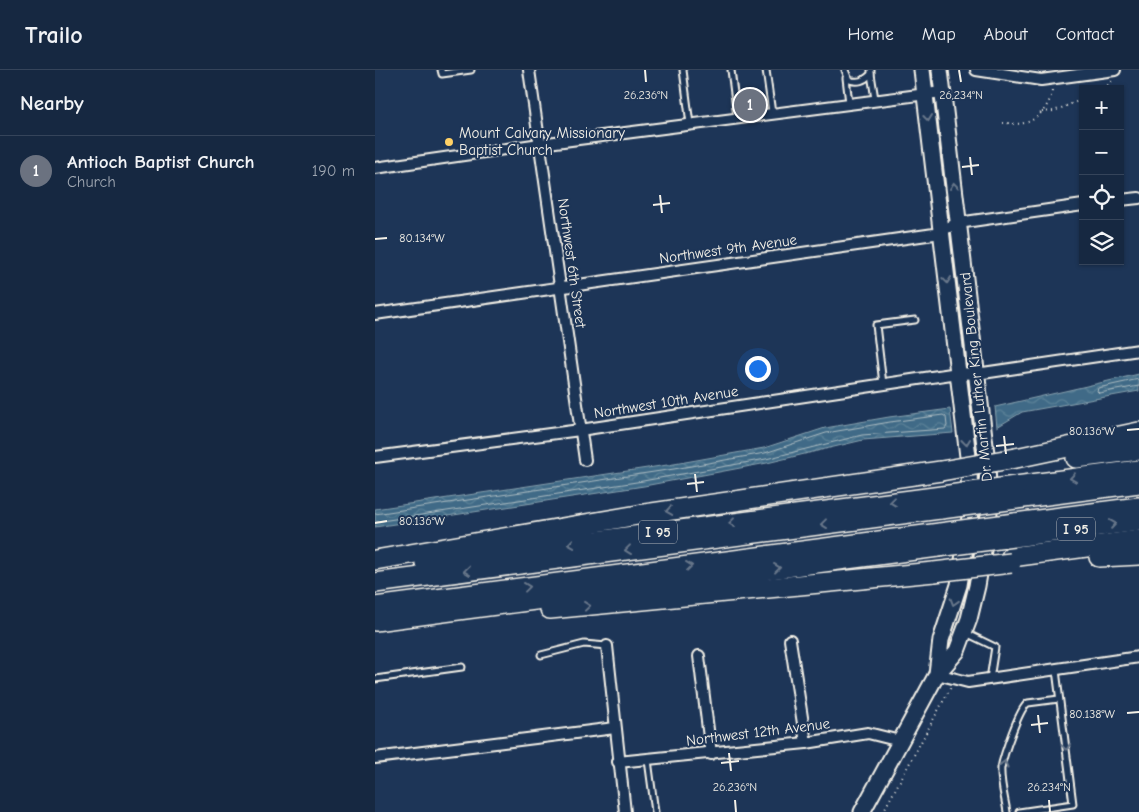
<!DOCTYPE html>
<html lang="en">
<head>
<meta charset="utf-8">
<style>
	:root { --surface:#162841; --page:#1f3048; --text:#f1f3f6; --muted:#9ea6b1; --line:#35445a; --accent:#1a73e8 }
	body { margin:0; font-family:"Comic Neue",sans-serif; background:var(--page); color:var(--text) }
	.controls { position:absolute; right:15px; top:15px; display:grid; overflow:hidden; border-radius:0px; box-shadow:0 1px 4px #0004 }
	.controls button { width:45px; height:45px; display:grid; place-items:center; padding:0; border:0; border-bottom:1px solid var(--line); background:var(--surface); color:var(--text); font:25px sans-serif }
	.you { position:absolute; left:382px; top:298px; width:18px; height:18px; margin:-12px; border:4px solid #fff; border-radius:50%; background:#1a73e8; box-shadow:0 0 0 8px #1a73e833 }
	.badge { display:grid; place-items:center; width:32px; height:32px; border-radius:50%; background:var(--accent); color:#fff; font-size:16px; font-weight:700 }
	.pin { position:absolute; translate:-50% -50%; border:2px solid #fff; box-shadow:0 1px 5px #0006 }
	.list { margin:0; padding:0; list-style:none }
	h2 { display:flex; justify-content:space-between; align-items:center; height:65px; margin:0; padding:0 20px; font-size:21px }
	h2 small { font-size:16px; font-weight:400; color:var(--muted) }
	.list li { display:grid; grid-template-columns:32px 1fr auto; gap:15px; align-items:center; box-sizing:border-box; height:70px; padding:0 20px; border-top:1px solid var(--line) }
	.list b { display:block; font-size:19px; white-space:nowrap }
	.list p { margin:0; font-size:16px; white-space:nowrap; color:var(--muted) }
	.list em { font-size:16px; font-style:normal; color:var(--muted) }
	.icon { flex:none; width:28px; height:28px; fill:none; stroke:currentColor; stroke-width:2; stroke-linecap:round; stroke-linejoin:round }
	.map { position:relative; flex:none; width:764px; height:742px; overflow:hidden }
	header { display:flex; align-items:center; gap:30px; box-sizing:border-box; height:70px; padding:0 25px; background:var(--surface); border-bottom:1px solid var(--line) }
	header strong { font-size:24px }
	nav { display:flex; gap:28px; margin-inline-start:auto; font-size:18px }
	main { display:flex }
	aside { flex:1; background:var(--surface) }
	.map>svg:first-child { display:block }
</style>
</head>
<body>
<header>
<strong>Trailo</strong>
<nav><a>Home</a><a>Map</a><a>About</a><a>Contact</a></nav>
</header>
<main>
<aside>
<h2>Nearby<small></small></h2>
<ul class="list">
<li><span class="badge" style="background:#6b7280">1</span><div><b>Antioch Baptist Church</b><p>Church</p></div><em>190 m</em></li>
</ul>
</aside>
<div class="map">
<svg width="764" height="742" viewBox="0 0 764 742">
	<defs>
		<pattern id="water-waves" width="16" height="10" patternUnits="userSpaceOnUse" patternTransform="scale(1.25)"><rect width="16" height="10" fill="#406b87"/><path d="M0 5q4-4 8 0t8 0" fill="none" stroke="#5c8198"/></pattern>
	</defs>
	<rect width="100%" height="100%" fill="#1d3557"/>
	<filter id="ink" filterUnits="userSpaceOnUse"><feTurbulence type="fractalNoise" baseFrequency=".02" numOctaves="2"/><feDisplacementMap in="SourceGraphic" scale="10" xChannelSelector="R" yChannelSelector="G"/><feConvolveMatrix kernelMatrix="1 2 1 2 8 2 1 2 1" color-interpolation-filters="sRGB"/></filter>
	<g filter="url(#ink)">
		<!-- water -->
		<g fill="url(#water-waves)" stroke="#88a1ae">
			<polygon points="764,304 764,321 647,342 622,357 620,337"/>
			<polygon points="575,339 578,363 488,370 392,393 269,416 0,457 0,439 299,394 389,378 450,358 514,347"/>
		</g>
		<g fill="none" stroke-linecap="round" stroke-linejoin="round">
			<!-- shore -->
			<g stroke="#acbbc1" stroke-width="1">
				<polyline points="764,309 723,318 722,321 724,323 764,316"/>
				<polyline points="0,444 299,399 390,383 451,363 515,352 568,345 571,347 572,356 570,359 487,365 391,389 268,411 0,452"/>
			</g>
			<defs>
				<g id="service">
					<polyline points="66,0 67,4 96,0"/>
					<polyline points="308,0 315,54"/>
					<polyline points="356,0 362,47"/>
					<polyline points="391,0 397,43"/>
					<path d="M470,0L474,10C483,13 489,11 496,4V0"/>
					<polyline points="496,4 500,29"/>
					<polyline points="471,8 474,33"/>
					<polyline points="508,314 501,255 540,250"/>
					<polyline points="591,563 620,577 615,609"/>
					<polyline points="166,585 209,574 232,576"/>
					<polyline points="0,609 87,597"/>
					<polyline points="273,690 280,742"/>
					<path d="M632,742C630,729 625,711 626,698C628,687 644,638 653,633L684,629"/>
					<polyline points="644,742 698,734 681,600"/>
				</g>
				<g id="minor">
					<polyline points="154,0 210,390"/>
					<polyline points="601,0 666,10 740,0"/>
					<polyline points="0,98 165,74 567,22"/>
					<polyline points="745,130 764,128"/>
					<polyline points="0,244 559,164 583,153 708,135"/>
					<polyline points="0,387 205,360 583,303 601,304 764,280"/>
					<polyline points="415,570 431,673"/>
					<polyline points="232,576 250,742"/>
					<polyline points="324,586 336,684"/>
					<polyline points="562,604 593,612 764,587"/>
					<polyline points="0,688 240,658"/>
					<polyline points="243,692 431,673 493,663 525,671"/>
				</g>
				<g id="secondary">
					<polyline points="547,0 594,395 595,447 584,515 566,570 562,604"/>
					<polyline points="487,742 562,604 582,581 594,549 602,516 614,445 612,392 565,0"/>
				</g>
				<g id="motorway">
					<polyline points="641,388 764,362"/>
					<polyline points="701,388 764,380"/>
					<polyline points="641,416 764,400"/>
					<polyline points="641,429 764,413"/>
					<polyline points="640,453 764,437"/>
					<polyline points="638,467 764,451"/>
					<polyline points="636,487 764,470"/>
					<polyline points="724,487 764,485"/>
					<polyline points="0,490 263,445 566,401"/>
					<polyline points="50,493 567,426"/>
					<polyline points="0,513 565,439"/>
					<polyline points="0,537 565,463"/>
					<polyline points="175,539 559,502"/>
					<polyline points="0,551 563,477"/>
				</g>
			</defs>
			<!-- service casing -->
			<use href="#service" stroke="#f4f1e8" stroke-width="9"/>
			<!-- minor casing -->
			<use href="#minor" stroke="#f4f1e8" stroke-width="14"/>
			<!-- secondary casing -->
			<use href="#secondary" stroke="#f4f1e8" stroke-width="19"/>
			<!-- motorway casing -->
			<use href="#motorway" stroke="#f4f1e8" stroke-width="22"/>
			<!-- path -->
			<g stroke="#f4f1e8" stroke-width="2" stroke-dasharray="1 4" stroke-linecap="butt">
				<polyline points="729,19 738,10"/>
				<polyline points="667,42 679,41 708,29"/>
				<path d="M628,53C634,53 642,55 649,53C664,50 678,32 677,17"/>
				<polyline points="508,742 576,617"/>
			</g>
			<!-- service -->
			<use href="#service" stroke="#1d3557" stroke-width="5"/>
			<!-- minor -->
			<use href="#minor" stroke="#1d3557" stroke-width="10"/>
			<!-- secondary -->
			<use href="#secondary" stroke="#1d3557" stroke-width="15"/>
			<!-- motorway -->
			<use href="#motorway" stroke="#1d3557" stroke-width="19"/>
			<defs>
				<g id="motorway-bridge">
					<polyline points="566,401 641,388"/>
					<polyline points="567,426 641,416"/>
					<polyline points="566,439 641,429"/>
					<polyline points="565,463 640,453"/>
					<polyline points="563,477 638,467"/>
					<polyline points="559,502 636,493"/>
				</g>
			</defs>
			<!-- motorway-bridge casing -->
			<use href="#motorway-bridge" stroke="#f4f1e8" stroke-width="22" stroke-linecap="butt"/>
			<!-- motorway-bridge -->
			<use href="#motorway-bridge" stroke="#1d3557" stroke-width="19"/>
		</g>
		<!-- one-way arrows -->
		<defs><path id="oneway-chevron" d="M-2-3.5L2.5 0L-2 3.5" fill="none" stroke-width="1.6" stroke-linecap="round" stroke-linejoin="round" transform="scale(1.25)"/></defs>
		<g stroke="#68778a">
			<use href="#oneway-chevron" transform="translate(553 48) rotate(83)"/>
			<use href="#oneway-chevron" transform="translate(579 116) rotate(-97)"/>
			<use href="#oneway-chevron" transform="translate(572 210) rotate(83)"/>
			<use href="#oneway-chevron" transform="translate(591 372) rotate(83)"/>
			<use href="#oneway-chevron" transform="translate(698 408) rotate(172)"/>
			<use href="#oneway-chevron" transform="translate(518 432) rotate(173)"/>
			<use href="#oneway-chevron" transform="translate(294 441) rotate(171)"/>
			<use href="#oneway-chevron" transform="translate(357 453) rotate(173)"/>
			<use href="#oneway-chevron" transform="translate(449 454) rotate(173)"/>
			<use href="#oneway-chevron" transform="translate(738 454) rotate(-8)"/>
			<use href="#oneway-chevron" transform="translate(196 474) rotate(172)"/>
			<use href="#oneway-chevron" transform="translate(253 480) rotate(173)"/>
			<use href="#oneway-chevron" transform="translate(314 496) rotate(-7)"/>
			<use href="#oneway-chevron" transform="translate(402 498) rotate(-7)"/>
			<use href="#oneway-chevron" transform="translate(92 501) rotate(173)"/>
			<use href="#oneway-chevron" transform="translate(152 517) rotate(-7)"/>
			<use href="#oneway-chevron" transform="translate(579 532) rotate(107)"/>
			<use href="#oneway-chevron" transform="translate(212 536) rotate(-6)"/>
			<use href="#oneway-chevron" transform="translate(691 677) rotate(82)"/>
			<use href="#oneway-chevron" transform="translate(629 694) rotate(-76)"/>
		</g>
	</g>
	<!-- ticks -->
	<path fill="none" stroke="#f4f1e8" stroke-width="2" d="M270,0L271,12M584,0L586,12M595,87L597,105M587,97L604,95M285,125L287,143M278,135L295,133M0,169L12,168M752,360L764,359M629,366L631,384M621,376L639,374M320,404L322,422M312,414L329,412M0,453L12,451M752,643L764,642M663,645L665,663M656,655L673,653M354,683L356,701M346,693L364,691M360,730L361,742M674,730L675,742"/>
	<!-- markers -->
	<circle fill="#ffd166" stroke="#1d3557" stroke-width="2" cx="74" cy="72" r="5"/>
	<g text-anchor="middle" stroke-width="4" stroke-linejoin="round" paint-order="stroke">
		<!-- shield labels -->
		<g fill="#1d3557" stroke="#b4b9bc" stroke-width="1">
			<rect x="682" y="447.5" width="38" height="23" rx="4"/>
			<rect x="264" y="450.5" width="38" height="23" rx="4"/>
		</g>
		<g font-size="14" font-weight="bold" fill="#f4f1e8">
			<text x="701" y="464">I 95</text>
			<text x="283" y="467">I 95</text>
		</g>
		<!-- poi labels -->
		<g font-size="15" fill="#f4f1e8" stroke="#1d3557" text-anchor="start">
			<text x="84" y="68">Mount Calvary Missionary<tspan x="84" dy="17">Baptist Church</tspan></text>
		</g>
		<!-- street labels -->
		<g font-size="15" fill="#f4f1e8" stroke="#1d3557">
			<text transform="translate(353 179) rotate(-8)" y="5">Northwest 9th Avenue</text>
			<text transform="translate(197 193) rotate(82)" y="5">Northwest 6th Street</text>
			<text transform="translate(601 307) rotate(-96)" y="5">Dr. Martin Luther King Boulevard</text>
			<text transform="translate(291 332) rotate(-9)" y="5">Northwest 10th Avenue</text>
			<text transform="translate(383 662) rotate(-7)" y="5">Northwest 12th Avenue</text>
		</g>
	</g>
	<g font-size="12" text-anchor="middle" fill="#f4f1e8" stroke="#1d3557" stroke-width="4" stroke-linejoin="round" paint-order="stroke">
		<text x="271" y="29">26.236°N</text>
		<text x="586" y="29">26.234°N</text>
		<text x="47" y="172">80.134°W</text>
		<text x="717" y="365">80.136°W</text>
		<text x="47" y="455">80.136°W</text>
		<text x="717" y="648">80.138°W</text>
		<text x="360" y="721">26.236°N</text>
		<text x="674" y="721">26.234°N</text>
	</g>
</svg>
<div class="controls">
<button>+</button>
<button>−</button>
<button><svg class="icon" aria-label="locate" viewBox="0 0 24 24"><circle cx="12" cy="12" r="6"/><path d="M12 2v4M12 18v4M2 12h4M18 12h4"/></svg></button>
<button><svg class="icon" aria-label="layers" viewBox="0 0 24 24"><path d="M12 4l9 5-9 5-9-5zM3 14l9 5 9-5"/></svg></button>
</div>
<div class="you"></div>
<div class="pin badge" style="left:375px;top:35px;background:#6b7280">1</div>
</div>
</main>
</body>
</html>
